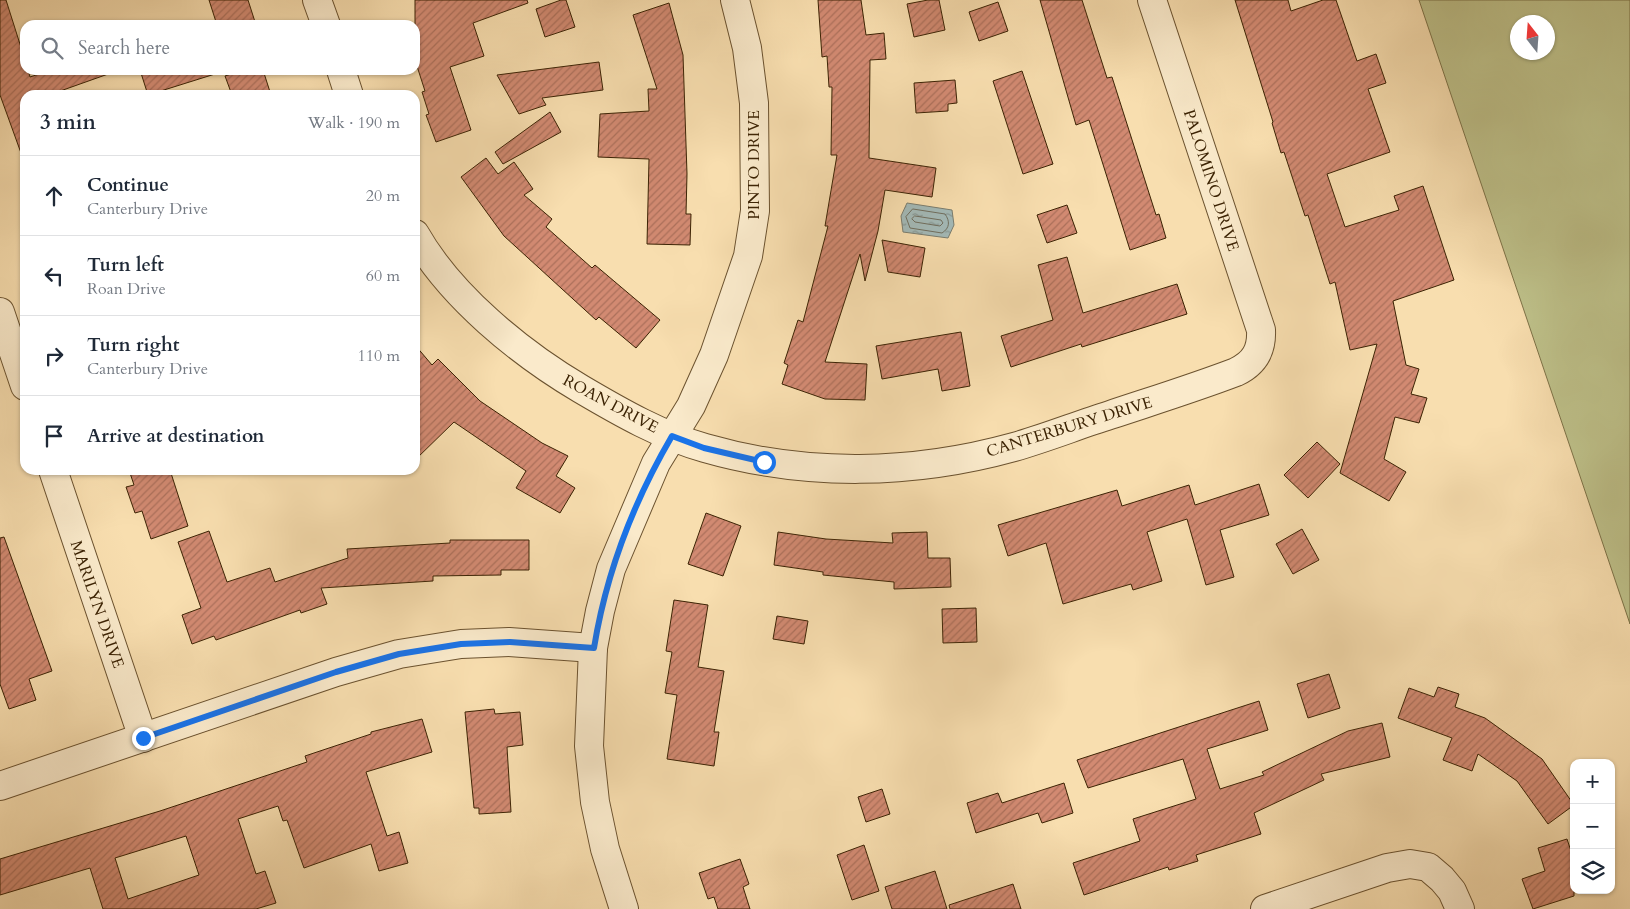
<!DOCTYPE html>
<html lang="en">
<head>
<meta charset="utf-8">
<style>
	:root { --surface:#fff; --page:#f2f2f3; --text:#1f2937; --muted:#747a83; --line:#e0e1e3 }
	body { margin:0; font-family:Cardo,serif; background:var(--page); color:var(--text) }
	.controls { position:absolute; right:15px; bottom:15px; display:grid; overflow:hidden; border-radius:10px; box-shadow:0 1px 4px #0004 }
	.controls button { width:45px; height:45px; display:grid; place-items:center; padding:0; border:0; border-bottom:1px solid var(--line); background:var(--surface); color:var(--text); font:25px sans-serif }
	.compass { position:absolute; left:1510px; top:15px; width:45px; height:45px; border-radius:50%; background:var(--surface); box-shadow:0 1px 4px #0004; rotate:343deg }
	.stop { position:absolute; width:15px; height:15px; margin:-11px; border:4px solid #1a73e8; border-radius:50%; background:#fff }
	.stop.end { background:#1a73e8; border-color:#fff; box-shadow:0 1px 5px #0008 }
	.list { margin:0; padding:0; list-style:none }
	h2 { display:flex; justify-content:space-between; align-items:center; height:65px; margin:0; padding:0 20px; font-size:21px }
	h2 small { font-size:16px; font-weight:400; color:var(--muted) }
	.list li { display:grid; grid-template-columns:32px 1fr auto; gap:15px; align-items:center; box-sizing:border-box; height:80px; padding:0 20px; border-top:1px solid var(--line) }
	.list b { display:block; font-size:19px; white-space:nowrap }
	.list p { margin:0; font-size:16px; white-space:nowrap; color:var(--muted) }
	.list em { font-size:16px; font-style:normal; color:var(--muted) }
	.icon { flex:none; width:28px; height:28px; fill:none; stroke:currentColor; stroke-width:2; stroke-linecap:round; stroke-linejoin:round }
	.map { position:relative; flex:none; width:1630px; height:909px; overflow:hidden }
	.search { position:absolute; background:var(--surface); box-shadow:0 1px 4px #0004; left:20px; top:20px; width:400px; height:55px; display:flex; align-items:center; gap:12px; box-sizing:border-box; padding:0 18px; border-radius:15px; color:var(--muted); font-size:19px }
	.panel { position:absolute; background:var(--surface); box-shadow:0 1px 4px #0004; left:20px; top:90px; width:400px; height:385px; border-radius:15px }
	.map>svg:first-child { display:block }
</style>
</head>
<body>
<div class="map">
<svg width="1630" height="909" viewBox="0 0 1630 909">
	<defs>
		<pattern id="water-ripples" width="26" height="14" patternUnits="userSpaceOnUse" patternTransform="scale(1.25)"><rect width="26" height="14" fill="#a3b9b7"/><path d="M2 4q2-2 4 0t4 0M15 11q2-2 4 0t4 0" fill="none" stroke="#869693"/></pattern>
		<pattern id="building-hatch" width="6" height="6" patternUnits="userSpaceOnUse" patternTransform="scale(1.25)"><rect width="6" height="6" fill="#d28a72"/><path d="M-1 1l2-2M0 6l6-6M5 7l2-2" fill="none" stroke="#ac705b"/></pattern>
	</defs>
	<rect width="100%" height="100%" fill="#f8deaf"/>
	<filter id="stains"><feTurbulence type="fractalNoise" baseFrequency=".004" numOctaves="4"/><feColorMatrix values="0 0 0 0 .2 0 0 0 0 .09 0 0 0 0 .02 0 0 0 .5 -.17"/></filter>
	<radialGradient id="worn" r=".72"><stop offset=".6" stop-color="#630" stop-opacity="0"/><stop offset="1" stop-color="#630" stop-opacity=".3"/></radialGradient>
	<!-- grass -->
	<path fill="#bec18a" stroke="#7d7247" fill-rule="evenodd" d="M1419,0H1630V624ZM1518,22H1548V52H1518Z"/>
	<!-- water -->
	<polygon fill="url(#water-ripples)" stroke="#7a7d6f" points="907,203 952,210 954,225 948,238 903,232 901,216"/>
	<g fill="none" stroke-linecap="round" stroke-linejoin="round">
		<!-- shore -->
		<g stroke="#706e5e" stroke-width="1">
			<path d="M913,209L945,214C950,221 950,228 942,233L910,228L906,217Z"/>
			<polygon points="915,216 941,220 943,223 940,226 915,222 912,219"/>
		</g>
	</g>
	<!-- building -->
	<g fill="url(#building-hatch)" stroke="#3c2304" fill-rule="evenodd">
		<polygon points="0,0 6,0 25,60 25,70 28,70 30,77 51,70 110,70 111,73 49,95 25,95 25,152 21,153 0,95"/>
		<polygon points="209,0 248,0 256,25 217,25"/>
		<polygon points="415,0 527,0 528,3 473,23 484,56 450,67 471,130 436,142 426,115 429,114 422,92 425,91 415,60"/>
		<polygon points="561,0 566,0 575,27 545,37 536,9"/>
		<polygon points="818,0 861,0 866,35 884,33 886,59 870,60 869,158 936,168 932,197 885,190 878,231 865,281 860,254 825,362 867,364 865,400 825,399 782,384 788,365 784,363 798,320 803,322 828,226 825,226 837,155 831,155 832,87 829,87 827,56 822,57"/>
		<polygon points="928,0 939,0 945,30 914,37 907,4"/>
		<polygon points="1040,0 1082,0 1107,78 1112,77 1156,215 1159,214 1166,238 1130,250 1089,120 1076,125"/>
		<polygon points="1235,0 1288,0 1291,11 1323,0 1336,0 1357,61 1376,54 1386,83 1368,89 1390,152 1327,174 1345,227 1399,210 1394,196 1423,186 1454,280 1393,301 1406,365 1419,369 1411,394 1427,398 1419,423 1395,417 1384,459 1406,472 1389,501 1340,473 1377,344 1350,350 1335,282 1330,284 1308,215 1305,216 1284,152 1281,153 1272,123 1273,122"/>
		<polygon points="998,2 1008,31 979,41 969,12"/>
		<polygon points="669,3 683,55 687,174 686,214 691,214 690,245 647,244 649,159 598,157 600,114 649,111 648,89 657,89 633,15"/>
		<polygon points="599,62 603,90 542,98 546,105 519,114 497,75"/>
		<polygon points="140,70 215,70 215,74 148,95"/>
		<polygon points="244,70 263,70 271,95 232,95 225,76"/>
		<polygon points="1022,71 1053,164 1023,174 993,81"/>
		<polygon points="955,80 957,103 948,104 948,111 916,113 914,83"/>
		<polygon points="550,112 561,132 503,164 495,152"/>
		<polygon points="486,158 498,174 514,162 533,189 524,195 552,219 546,227 592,268 595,265 660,320 636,348 599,317 596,320 504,236 461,177"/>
		<polygon points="1067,205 1077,233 1047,243 1037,215"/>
		<polygon points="882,240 925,248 920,277 888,272"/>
		<polygon points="1067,257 1083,313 1177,284 1187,314 1082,347 1081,344 1011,367 1001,336 1053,320 1038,265"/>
		<polygon points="961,332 970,386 942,391 938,369 882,379 876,346"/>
		<polygon points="415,345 432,365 438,359 480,401 542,443 568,456 556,476 575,488 560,513 516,488 526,471 454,422 415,460"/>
		<polygon points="1317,442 1340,464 1308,498 1284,475"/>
		<polygon points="129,470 170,470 188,526 151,539 142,511 135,513 126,487 134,485"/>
		<polygon points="1259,484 1269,515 1220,530 1234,577 1206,585 1187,519 1147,532 1162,581 1133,590 1131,584 1063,604 1046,543 1008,556 998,525 1117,490 1122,506 1189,485 1195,505"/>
		<polygon points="706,513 741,526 723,576 688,564"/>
		<polygon points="1302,529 1319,560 1293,574 1276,544"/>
		<polygon points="209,531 227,582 270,568 275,582 348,558 347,549 450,543 450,540 529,540 529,570 501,570 501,575 433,576 433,581 321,588 327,604 301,613 300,610 216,640 214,636 192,644 182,615 201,608 178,542"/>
		<polygon points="778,532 826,539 893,543 892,533 927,532 928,558 950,558 951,587 894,589 894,582 823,575 823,572 774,565"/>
		<polygon points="4,537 52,671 29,679 36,700 9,709 0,684 0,538"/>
		<polygon points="674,600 708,605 698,667 724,671 714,732 719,732 714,766 667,759 677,695 665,693 672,652 666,651"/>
		<polygon points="976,608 977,642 943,643 942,609"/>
		<polygon points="777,616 808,621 804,644 773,639"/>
		<polygon points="1329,674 1340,708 1308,718 1297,684"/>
		<polygon points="1438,687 1459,694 1455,707 1485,718 1542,759 1574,805 1548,824 1517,781 1478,754 1472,771 1443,760 1452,738 1398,718 1409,688 1434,697"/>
		<polygon points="1259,701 1268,730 1207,749 1220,789 1264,775 1262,772 1348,731 1382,723 1390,757 1321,774 1324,780 1254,813 1261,834 1196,855 1198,861 1169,870 1168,867 1084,895 1073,863 1140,841 1133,819 1196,799 1183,759 1088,788 1077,760"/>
		<polygon points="494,709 495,714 520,712 523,745 507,747 511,812 479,814 479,808 474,808 465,712"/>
		<path d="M422,719L432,752L366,772L387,836L399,832L408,863L379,871L371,844L304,868L287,820L283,821L278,806L238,819L256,874L265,871L276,903L256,909H103L90,868L0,895V859L160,811L307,762L305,756L371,734V732ZM186,836L199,875L128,899L115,858Z"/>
		<polygon points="1064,783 1073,813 1042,823 1038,813 976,833 967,803 998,793 1002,803"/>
		<polygon points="882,789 890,814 866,822 858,797"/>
		<polygon points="1567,839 1574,860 1574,896 1533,909 1522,879 1545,871 1538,848"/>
		<polygon points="864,845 879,891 852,900 837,855"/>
		<polygon points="740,859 749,884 743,887 750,909 718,909 714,897 708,899 699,873"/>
		<polygon points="935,871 947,909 892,909 885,887"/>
		<polygon points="1013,884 1021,909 950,909 949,905"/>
	</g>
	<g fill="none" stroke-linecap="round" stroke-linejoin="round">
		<defs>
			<g id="minor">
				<polyline points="317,0 326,25"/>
				<polyline points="341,70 349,95"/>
				<path d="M415,234C450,296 520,353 581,389C620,412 662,436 705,448C806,477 913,475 1014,447C1046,438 1078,425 1110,415C1152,401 1194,388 1236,372C1255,363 1262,350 1261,330L1152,0"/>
				<polyline points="0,312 25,386"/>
				<polyline points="53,470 143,738"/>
				<polyline points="0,786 336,672 399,654 461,644 509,642 593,648"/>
				<polyline points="624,909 605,849 595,802 589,746 593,648 600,611 611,569 656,463 691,406 714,355 748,256 755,211 754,103 747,48 735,0"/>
				<polyline points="1265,909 1387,868 1410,864 1428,867 1442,879 1452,891 1460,909"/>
			</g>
		</defs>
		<!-- minor casing -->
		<use href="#minor" stroke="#6b522f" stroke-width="30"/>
		<!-- minor -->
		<use href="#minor" stroke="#faeacb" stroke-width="28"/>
	</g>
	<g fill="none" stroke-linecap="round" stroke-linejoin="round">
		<!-- route -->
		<path stroke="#1a73e8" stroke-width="6" d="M143,738L336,672L399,654L461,644L510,642L594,648C606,574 634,501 672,436L704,448L764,462"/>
	</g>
	<g text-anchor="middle" stroke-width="5" stroke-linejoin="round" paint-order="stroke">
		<!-- street labels -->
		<g font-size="16" fill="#3c2304" stroke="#faeacb">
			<text transform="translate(753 165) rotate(-90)" y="6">PINTO DRIVE</text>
			<text transform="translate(1212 180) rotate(72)" y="6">PALOMINO DRIVE</text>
			<text transform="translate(611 403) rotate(28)" y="6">ROAN DRIVE</text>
			<text transform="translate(1069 426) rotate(-17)" y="6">CANTERBURY DRIVE</text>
			<text transform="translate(98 604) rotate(71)" y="6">MARILYN DRIVE</text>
		</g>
	</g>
	<rect width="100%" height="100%" filter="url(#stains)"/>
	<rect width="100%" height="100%" fill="url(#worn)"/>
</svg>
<div class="controls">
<button>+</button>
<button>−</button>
<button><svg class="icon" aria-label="layers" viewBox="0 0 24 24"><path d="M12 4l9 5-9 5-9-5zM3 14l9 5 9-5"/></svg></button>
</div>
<svg class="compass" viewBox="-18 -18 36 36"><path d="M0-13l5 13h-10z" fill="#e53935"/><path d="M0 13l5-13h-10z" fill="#747a83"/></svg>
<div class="stop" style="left:764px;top:462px"></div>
<div class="stop end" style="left:143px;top:738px"></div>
<div class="search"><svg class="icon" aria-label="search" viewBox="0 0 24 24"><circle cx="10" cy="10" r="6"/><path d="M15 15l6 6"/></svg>Search here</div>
<section class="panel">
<h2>3 min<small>Walk · 190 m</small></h2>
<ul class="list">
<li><svg class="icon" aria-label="ahead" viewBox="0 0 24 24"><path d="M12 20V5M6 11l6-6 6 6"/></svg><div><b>Continue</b><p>Canterbury Drive</p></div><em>20 m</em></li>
<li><svg class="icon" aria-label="left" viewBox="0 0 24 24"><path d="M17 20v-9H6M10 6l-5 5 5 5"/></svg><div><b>Turn left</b><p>Roan Drive</p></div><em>60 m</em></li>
<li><svg class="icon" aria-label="right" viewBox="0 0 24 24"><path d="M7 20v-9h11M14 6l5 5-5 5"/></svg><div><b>Turn right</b><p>Canterbury Drive</p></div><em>110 m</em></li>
<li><svg class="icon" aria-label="arrive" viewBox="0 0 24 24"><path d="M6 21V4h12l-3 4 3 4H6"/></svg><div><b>Arrive at destination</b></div></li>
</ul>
</section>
</div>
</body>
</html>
